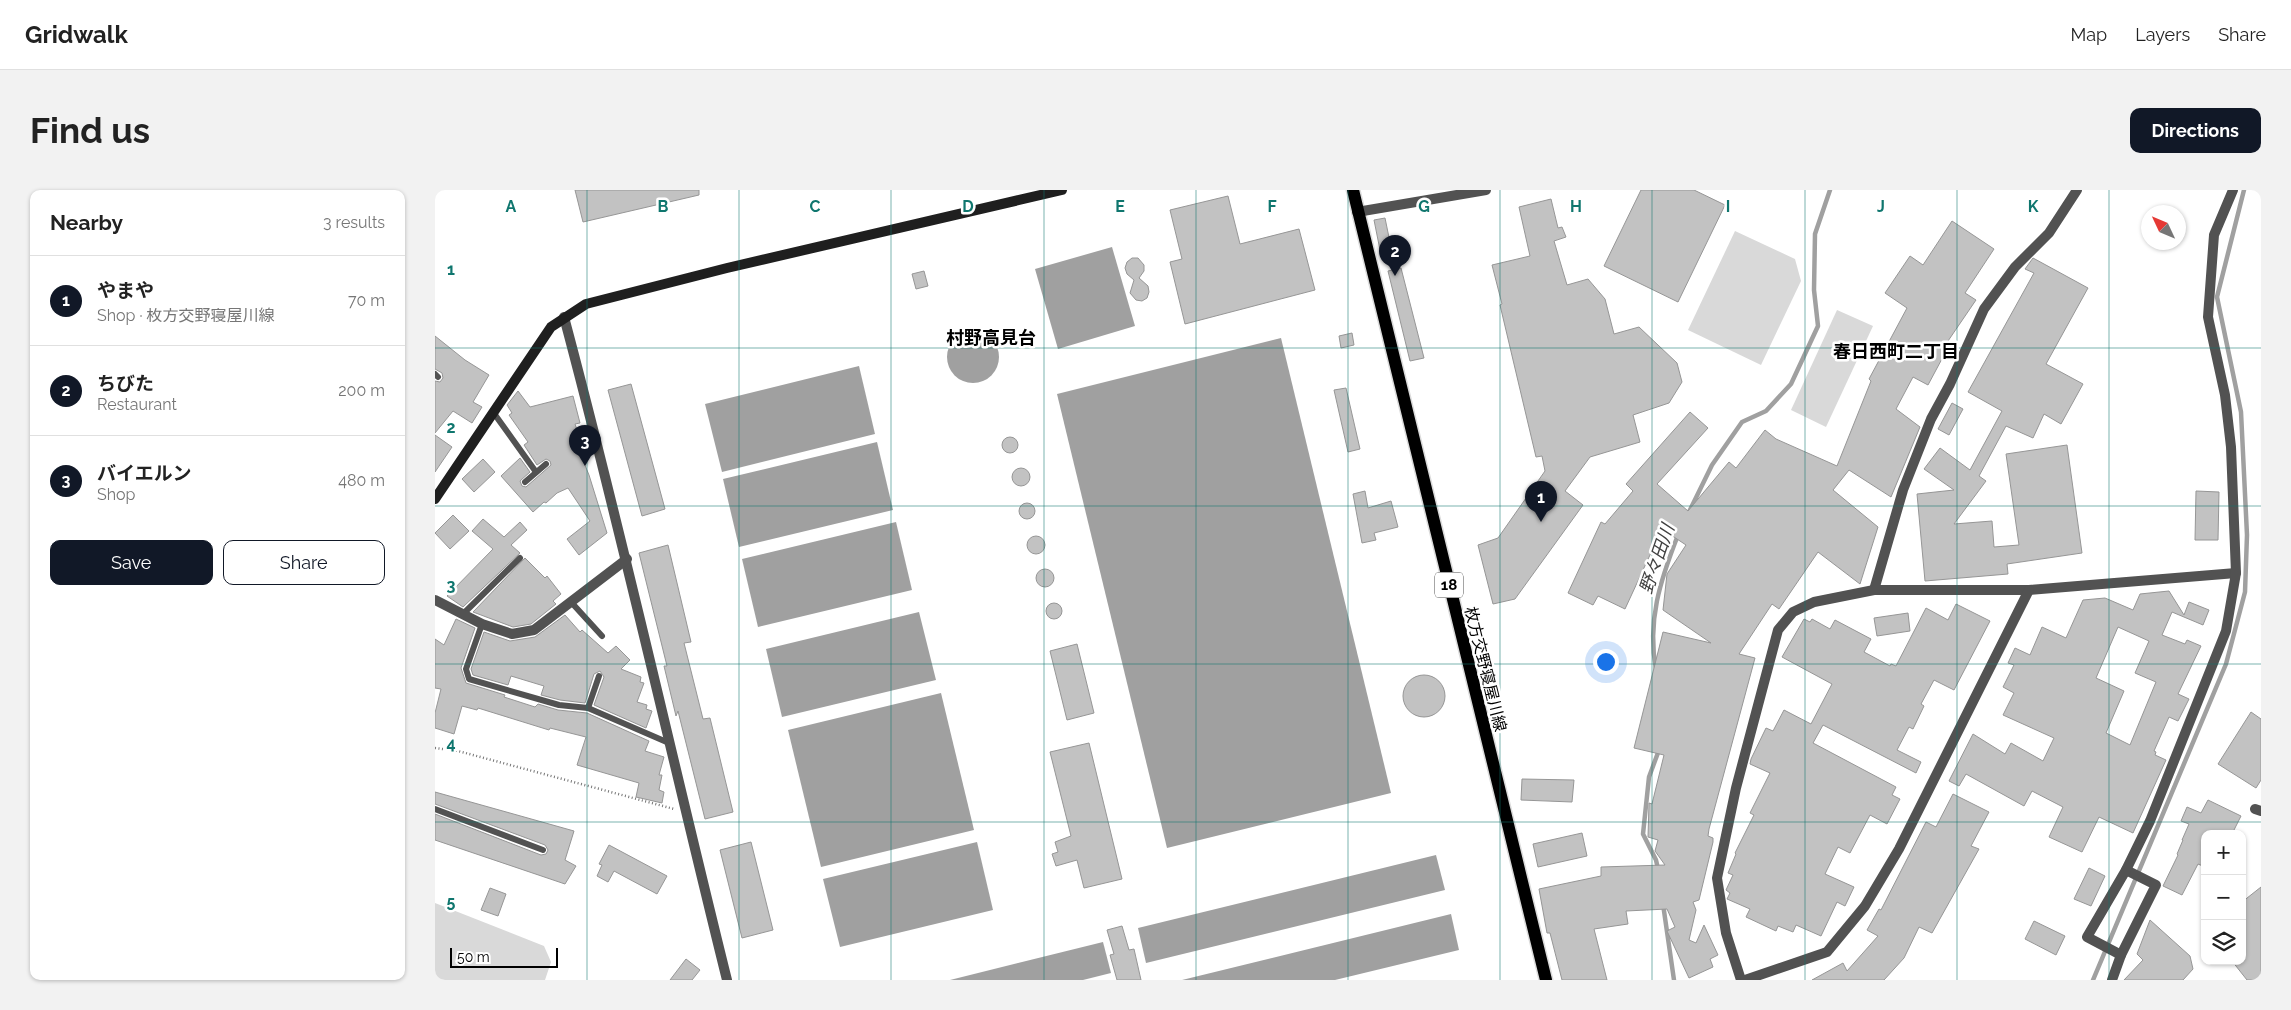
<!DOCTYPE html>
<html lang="en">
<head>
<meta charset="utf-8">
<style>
	:root { --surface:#fff; --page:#f2f2f2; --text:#222; --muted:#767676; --line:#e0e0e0; --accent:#111827 }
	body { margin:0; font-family:Raleway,"Noto Sans JP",sans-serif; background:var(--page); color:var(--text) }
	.controls { position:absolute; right:15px; bottom:15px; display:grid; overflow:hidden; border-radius:10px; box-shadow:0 1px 4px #0004 }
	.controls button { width:45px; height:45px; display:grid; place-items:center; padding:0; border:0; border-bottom:1px solid var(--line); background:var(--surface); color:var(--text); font:25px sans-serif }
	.compass { position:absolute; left:1706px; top:15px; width:45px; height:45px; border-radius:50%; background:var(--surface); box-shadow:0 1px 4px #0004; rotate:314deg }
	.scale { position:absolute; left:15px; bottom:12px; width:108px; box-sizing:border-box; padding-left:5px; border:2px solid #000; border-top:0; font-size:14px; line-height:18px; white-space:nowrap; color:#000; -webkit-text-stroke:4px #fff; paint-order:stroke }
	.you { position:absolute; left:1170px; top:471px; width:18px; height:18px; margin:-12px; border:4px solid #fff; border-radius:50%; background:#1a73e8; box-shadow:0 0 0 8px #1a73e833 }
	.badge { display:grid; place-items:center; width:32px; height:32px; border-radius:50%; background:var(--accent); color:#fff; font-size:16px; font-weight:700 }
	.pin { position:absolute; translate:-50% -41px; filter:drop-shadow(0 1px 2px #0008) }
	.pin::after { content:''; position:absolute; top:26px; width:18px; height:15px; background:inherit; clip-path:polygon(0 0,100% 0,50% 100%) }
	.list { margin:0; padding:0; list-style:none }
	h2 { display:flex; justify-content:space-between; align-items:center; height:65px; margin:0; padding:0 20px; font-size:21px }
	h2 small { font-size:16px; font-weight:400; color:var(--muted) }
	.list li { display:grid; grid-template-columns:32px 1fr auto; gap:15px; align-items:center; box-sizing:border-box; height:90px; padding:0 20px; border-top:1px solid var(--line) }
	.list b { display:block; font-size:19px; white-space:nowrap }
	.list p { margin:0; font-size:16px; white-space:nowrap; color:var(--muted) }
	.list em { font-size:16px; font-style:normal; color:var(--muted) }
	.actions { display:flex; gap:10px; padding:15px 20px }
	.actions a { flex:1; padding:11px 0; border:1px solid var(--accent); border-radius:10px; text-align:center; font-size:18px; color:var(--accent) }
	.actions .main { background:var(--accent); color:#fff }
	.icon { flex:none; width:28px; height:28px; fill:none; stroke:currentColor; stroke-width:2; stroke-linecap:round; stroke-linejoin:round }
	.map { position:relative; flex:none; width:1826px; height:790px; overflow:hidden; border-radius:10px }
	header { display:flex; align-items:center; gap:30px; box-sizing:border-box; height:70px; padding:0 25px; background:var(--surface); border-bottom:1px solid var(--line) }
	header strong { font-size:24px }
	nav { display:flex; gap:28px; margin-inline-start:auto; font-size:18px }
	.intro { display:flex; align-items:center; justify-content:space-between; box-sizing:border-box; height:120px; padding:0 30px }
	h1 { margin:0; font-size:35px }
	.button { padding:12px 22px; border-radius:10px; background:var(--accent); color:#fff; font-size:18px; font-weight:700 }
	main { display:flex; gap:30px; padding:0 30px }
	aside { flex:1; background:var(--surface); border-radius:10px; box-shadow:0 1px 4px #0004 }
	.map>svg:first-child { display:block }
</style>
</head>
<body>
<header>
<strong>Gridwalk</strong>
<nav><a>Map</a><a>Layers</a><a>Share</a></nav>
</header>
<div class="intro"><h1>Find us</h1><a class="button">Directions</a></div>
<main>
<aside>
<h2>Nearby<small>3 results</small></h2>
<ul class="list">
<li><span class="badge">1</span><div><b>やまや</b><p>Shop · 枚方交野寝屋川線</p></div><em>70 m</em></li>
<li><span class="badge">2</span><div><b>ちびた</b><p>Restaurant</p></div><em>200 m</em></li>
<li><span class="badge">3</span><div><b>バイエルン</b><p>Shop</p></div><em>480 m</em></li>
</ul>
<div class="actions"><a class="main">Save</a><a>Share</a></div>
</aside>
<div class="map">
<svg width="1826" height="790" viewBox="0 0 1826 790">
	<rect width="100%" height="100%" fill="#fff"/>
	<!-- green -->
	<g fill="#d9d9d9">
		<polygon points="1300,41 1360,69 1366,91 1326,175 1253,140"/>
		<polygon points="1402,120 1438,136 1391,237 1356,220"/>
		<polygon points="0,713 109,756 116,772 110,790 0,790"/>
	</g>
	<!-- water -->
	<g fill="#a0a0a0">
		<polygon points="677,57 700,136 623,159 600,79"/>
		<circle cx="538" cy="167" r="26"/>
		<polygon points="846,148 956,603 732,658 622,204"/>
		<polygon points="424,176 440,244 287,282 270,214"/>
		<polygon points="442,252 458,320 304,357 288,289"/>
		<polygon points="461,332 477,400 323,437 307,369"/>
		<polygon points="484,422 501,490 347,527 331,459"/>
		<polygon points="506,503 539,640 386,677 353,540"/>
		<polygon points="542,652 558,720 405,757 388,689"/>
		<polygon points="1001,665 1010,700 711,773 703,738"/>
		<polygon points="1016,724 1024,760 900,790 747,790"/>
		<polygon points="668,752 676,783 648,790 515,790"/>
	</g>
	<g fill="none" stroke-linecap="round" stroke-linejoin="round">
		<!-- stream -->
		<g stroke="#a0a0a0" stroke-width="4.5">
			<polyline points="1254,322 1277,275 1307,232 1331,221 1356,194 1383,136 1379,100 1380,44 1395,0"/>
			<path d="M1221,480C1212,431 1225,391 1243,345"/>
			<polyline points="1223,679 1221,670 1208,644 1214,587 1224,560"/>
			<polyline points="1228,714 1239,790"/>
			<polyline points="1658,790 1791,474 1810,402 1812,345 1806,222 1782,107 1809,0"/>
		</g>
	</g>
	<!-- building -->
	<g fill="#c2c2c2" stroke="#969696" fill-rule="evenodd">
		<polygon points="140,0 264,0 264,5 148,32"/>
		<polygon points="1206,0 1259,0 1290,15 1243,112 1169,76"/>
		<polygon points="793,6 805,54 864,39 880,100 750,134 735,72 747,69 735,20"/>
		<polygon points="1116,9 1123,38 1127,37 1131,47 1119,51 1132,95 1153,89 1170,109 1179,144 1204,137 1242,173 1247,192 1234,213 1198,225 1205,252 1155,267 1130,301 1148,315 1080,409 1058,414 1043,355 1063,348 1110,281 1107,266 1101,267 1065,115 1067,114 1057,75 1095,66 1084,17"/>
		<polygon points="950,28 957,62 946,65 939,30"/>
		<polygon points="1517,31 1559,59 1530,103 1541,110 1513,151 1516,152 1493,195 1478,187 1461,219 1485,237 1456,307 1414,280 1398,300 1443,337 1425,394 1383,362 1344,419 1337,414 1304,464 1320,468 1274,639 1273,646 1278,648 1278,652 1264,710 1258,712 1261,720 1254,750 1261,753 1269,735 1283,765 1275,769 1278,777 1254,788 1232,741 1240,737 1232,719 1191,721 1193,734 1159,739 1172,790 1127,790 1115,743 1112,743 1104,699 1166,686 1166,677 1230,675 1220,661 1223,650 1213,647 1214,613 1217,614 1229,565 1199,558 1228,442 1276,453 1228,420 1232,384 1251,355 1230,341 1221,352 1190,419 1163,406 1158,415 1133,403 1166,332 1170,334 1198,301 1191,294 1255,222 1273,238 1222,294 1253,321 1294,272 1301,278 1330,240 1341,249 1402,276 1436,191 1434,189 1472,118 1450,103 1475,66 1488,75"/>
		<polygon points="697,68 703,68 709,75 709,81 704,88 713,96 714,102 712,108 707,111 701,110 695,103 699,90 692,84 690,78 692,72"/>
		<polygon points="1598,68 1653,98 1611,174 1648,194 1626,234 1609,224 1598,248 1571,236 1544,286 1551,291 1519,334 1557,331 1559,357 1584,355 1571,264 1632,255 1647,363 1572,374 1573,384 1490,391 1482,304 1519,300 1489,279 1505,258 1535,280 1567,221 1533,202 1599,83 1590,79"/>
		<polygon points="966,78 989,168 975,171 953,81"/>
		<polygon points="489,81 493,96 481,99 477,84"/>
		<polygon points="917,143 919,155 906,158 904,146"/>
		<polygon points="0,146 30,170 54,185 38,212 47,217 37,233 18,221 0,243 0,191 5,192 8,188 7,183 0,179"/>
		<polygon points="196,194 230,319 207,326 173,200"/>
		<polygon points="911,198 925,259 913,262 899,200"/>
		<polygon points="83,201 95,217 138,206 145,233 140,234 147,254 142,256 154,285 172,343 144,365 132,349 155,331 133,298 122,303 111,313 109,312 98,322 66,286 85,268 95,282 85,291 87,296 91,297 116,275 115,271 111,269 102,275 89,255 93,252 74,225 77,223 72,215"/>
		<polygon points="1517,213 1528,219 1514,245 1503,239"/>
		<polygon points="0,245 17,257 0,282"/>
		<circle cx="575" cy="255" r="8"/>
		<polygon points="48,269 60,282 39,302 27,289"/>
		<circle cx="586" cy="287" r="9"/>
		<polygon points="930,301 933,318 956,311 963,337 939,343 941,350 927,353 918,304"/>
		<polygon points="1761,301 1784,302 1783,350 1760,350"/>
		<circle cx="592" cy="321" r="8"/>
		<polygon points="18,325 34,341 15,359 0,343"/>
		<polygon points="48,329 69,347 85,332 92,340 76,355 85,363 28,417 12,406 58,359 37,341"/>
		<circle cx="601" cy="355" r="9"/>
		<polygon points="233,355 256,452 249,453 268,529 275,528 298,622 270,629 243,521 241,526 229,476 232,476 204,363"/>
		<polygon points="90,368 110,388 112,386 126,404 118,411 121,414 96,434 78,437 38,422"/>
		<circle cx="610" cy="388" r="9"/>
		<path d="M1734,401L1749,425L1754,412L1774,420L1768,435L1737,422L1727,445L1750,454L1752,450L1766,456L1743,504L1754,509L1743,531L1734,527L1719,561L1721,562L1720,565L1731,570L1698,643L1664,627L1647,662L1614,647L1628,617L1597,601L1589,616L1531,584L1524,596L1514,591L1538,544L1570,564L1576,553L1608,571L1619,548L1568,525L1579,503L1568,497L1579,475L1573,473L1580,458L1595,465L1607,437L1631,448L1648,410L1670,408L1698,420L1705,404ZM1683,437L1714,451L1700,483L1721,492L1695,555L1671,543L1689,501L1661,488Z"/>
		<circle cx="619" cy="421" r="8"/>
		<polygon points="1521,414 1555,431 1519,500 1499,490 1486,514 1489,516 1478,539 1474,537 1462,560 1486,572 1481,583 1388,535 1378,553 1461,597 1457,605 1465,609 1452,634 1435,625 1415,663 1403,657 1390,684 1419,697 1410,716 1402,712 1386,746 1361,735 1358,742 1343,736 1341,741 1311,727 1315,719 1292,709 1295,703 1291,700 1298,685 1293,683 1301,664 1300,663 1319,625 1315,623 1335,583 1315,574 1316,569 1331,538 1338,541 1349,520 1376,534 1397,494 1347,467 1369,429 1375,432 1377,429 1395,439 1400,430 1436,449 1429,462 1455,476 1456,474 1461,476 1491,418 1513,430"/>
		<polygon points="1473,423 1475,441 1442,446 1439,428"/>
		<polygon points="130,425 145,442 147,440 173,463 181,456 195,470 186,479 206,487 205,492 209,493 202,512 212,515 211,519 217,521 211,538 159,515 169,487 165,481 159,484 150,513 125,510 106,505 109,496 76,486 73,495 38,485 36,479 49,442 75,451 100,447"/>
		<polygon points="21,429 40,438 26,478 31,493 70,505 69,507 100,517 103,514 123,520 152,523 214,551 210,561 229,567 224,585 227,585 224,600 229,602 227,613 201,607 204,593 142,575 151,547 115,538 114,540 43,518 42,520 27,516 19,544 0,538 0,523 6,499 0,498 0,449 9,455"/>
		<polygon points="642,454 659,523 632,530 615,461"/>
		<circle cx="989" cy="506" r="21"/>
		<polygon points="1816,522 1826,529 1826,590 1821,598 1783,574"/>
		<polygon points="654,553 687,689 649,698 642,670 621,676 617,664 623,662 620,652 636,646 615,562"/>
		<polygon points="1087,589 1139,590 1137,612 1086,610"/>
		<polygon points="0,602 139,641 130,670 141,676 130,694 0,650 0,624 106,665 111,664 113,660 110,655 0,614"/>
		<polygon points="1518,604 1554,622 1536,656 1544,659 1497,743 1484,737 1469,768 1449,790 1377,790 1408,773 1412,781 1443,746 1432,740 1444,719 1446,720 1491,632 1501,637"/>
		<polygon points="1773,610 1806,626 1797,644 1770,644 1770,677 1763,674 1747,705 1728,696 1743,665 1742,664 1748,650 1747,650 1754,634 1746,631 1752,617 1766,623"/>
		<polygon points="1147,643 1152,666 1103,677 1098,654"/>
		<polygon points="316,652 338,740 307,748 285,660"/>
		<polygon points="174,655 232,686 222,704 179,681 173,692 162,686 167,675 164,674"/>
		<polygon points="1654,678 1670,686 1656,716 1639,709"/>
		<polygon points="1826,697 1826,790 1812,790 1797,771 1807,771 1807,712"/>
		<polygon points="55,698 71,704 63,726 46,720"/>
		<polygon points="1715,730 1755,766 1758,779 1748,790 1689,790 1708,770 1702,764"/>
		<polygon points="1599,731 1630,746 1621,765 1590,749"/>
		<polygon points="687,736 694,760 699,759 706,790 682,790 675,765 679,764 672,740"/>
		<polygon points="251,769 265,780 257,790 235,790"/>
	</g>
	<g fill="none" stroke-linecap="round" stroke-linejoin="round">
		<defs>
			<polyline id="primary" points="918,0 1111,790"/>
		</defs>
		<!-- primary casing -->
		<use href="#primary" stroke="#dbdbdb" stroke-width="15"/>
		<!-- path -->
		<polyline stroke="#747474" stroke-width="2.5" stroke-dasharray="1 2.5" stroke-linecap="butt" points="0,558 23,561 239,619"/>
		<!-- lane -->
		<g stroke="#525252" stroke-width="6">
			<polyline points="0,184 3,187"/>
			<polyline points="58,222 101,282"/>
			<polyline points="90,292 111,274"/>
			<polyline points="136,412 167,446"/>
			<polyline points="28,424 85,368"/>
			<polyline points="47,434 31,479 34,489 124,515 153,518 234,553"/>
			<polyline points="153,518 164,486"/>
			<polyline points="0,619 108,660"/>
		</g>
		<!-- street -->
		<g stroke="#525252" stroke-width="10">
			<polyline points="922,22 1051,0"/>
			<path d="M129,127C188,347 237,569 292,790"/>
			<polyline points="1439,400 1468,300 1496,229 1515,194 1549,119 1580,77 1614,43 1642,0"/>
			<polyline points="0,410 47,434 77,444 99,440 192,369"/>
			<polyline points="1820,619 1826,621"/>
			<polyline points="1686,765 1721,695 1691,680"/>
			<polyline points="1306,790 1291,743 1282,688 1301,598 1343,440 1358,422 1379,412 1439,400 1594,400 1801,383"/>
			<polyline points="1310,790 1392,762 1430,716 1464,659 1594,400"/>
			<polyline points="1677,790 1686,765 1652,747 1691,680 1715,631 1791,441 1801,383 1796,257 1790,205 1773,127 1779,45 1798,0"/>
		</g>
		<!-- secondary -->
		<polyline stroke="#1f1f1f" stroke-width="10" points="0,309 116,137 151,114 292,78 627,0"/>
		<!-- primary -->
		<use href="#primary" stroke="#000" stroke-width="12"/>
	</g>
	<!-- grid -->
	<path fill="none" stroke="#0f766e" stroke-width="1" stroke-opacity="0.55" d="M152,0V790M304,0V790M456,0V790M609,0V790M761,0V790M913,0V790M1065,0V790M1217,0V790M1370,0V790M1522,0V790M1674,0V790M0,158H1826M0,316H1826M0,474H1826M0,632H1826"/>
	<g text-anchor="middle" stroke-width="5" stroke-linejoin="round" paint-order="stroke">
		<!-- shield labels -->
		<rect fill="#fff" stroke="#4c4c4c" stroke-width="1" x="1000" y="382.5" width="28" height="25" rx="4"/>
		<g font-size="15" font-weight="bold" fill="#000">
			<text x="1014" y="400">18</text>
		</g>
		<!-- street labels -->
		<g font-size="16" fill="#000" stroke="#fff">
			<text transform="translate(1051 479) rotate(76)" y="6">枚方交野寝屋川線</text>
		</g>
		<!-- neighbourhood labels -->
		<g font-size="18" font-weight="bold" fill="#000" stroke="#fff">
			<text x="556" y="154">村野高見台</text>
			<text x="1461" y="168">春日西町二丁目</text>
		</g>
		<!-- water labels -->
		<g font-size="18" font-style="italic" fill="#414141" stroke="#fff">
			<text transform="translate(1222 369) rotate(-71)" y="6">野々田川</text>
		</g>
	</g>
	<g font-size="16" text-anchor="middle" font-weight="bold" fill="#0f766e" stroke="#fff" stroke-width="5" stroke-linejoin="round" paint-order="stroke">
		<text x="76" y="22">A</text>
		<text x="228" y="22">B</text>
		<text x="380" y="22">C</text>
		<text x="533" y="22">D</text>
		<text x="685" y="22">E</text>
		<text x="837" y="22">F</text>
		<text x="989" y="22">G</text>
		<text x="1141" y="22">H</text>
		<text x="1293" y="22">I</text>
		<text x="1446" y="22">J</text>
		<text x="1598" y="22">K</text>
		<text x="16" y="85">1</text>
		<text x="16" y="243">2</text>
		<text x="16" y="401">3</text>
		<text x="16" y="559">4</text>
		<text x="16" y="717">5</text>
	</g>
</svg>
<div class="controls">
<button>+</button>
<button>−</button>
<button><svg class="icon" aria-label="layers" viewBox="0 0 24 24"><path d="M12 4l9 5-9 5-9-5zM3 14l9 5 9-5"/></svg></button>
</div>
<svg class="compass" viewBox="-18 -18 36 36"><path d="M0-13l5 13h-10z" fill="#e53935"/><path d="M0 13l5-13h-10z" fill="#767676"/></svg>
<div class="scale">50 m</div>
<div class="you"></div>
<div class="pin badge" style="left:1106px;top:332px">1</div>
<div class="pin badge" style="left:960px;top:86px">2</div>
<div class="pin badge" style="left:150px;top:276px">3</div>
</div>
</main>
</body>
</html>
